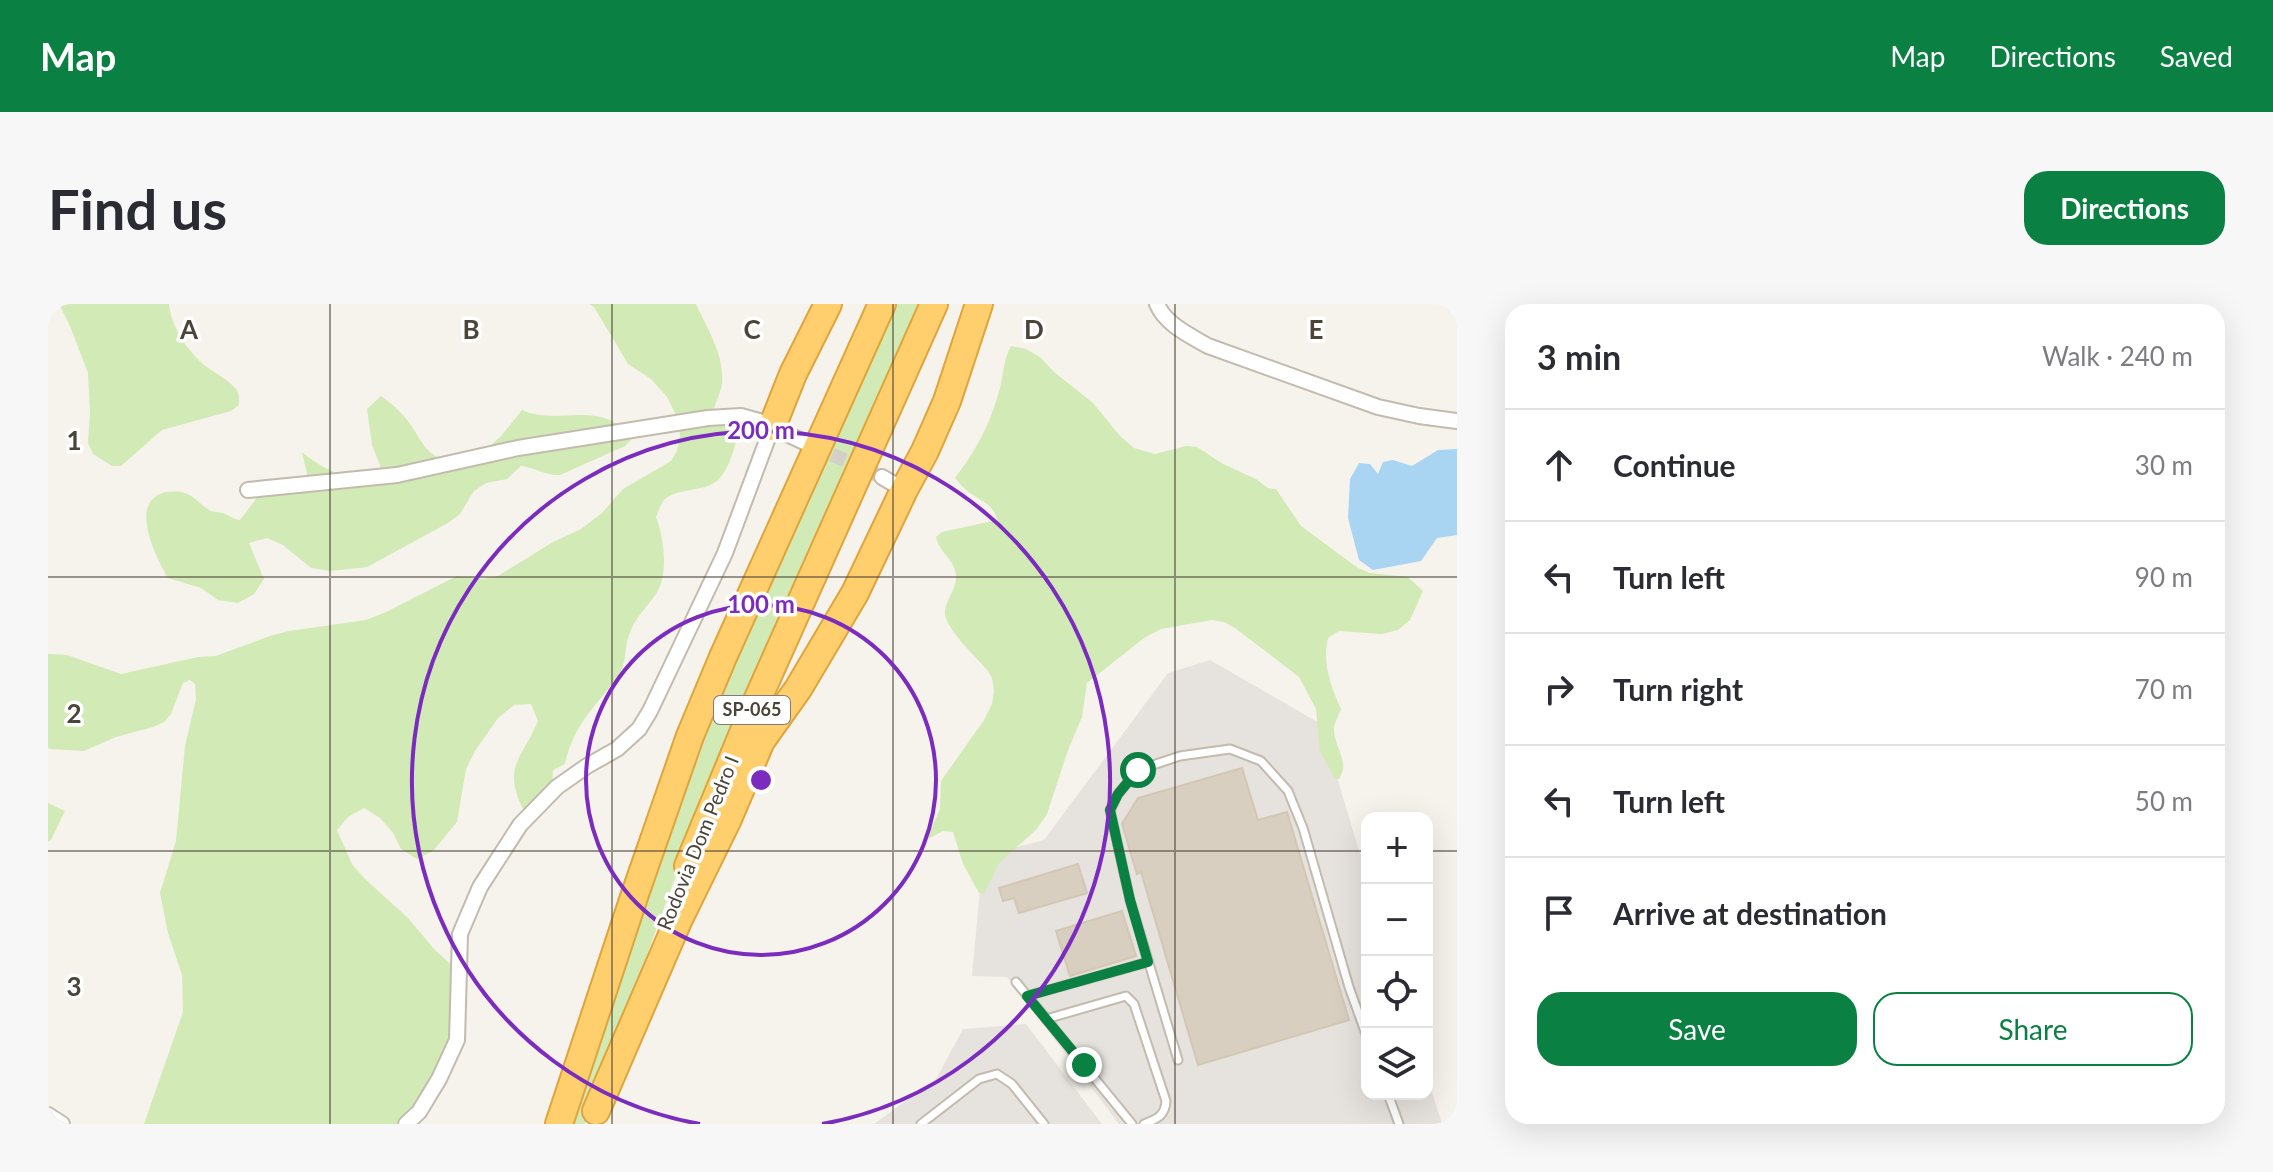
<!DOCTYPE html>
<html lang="en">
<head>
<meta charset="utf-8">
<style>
	:root { --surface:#fff; --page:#f7f7f7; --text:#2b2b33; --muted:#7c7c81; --line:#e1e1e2; --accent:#0b8043 }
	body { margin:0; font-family:Lato,sans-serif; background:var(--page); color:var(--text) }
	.controls { position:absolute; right:24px; bottom:24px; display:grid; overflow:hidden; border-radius:16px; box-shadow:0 8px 32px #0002 }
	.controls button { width:72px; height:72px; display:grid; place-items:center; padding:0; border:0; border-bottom:2px solid var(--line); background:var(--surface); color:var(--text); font:40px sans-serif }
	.stop { position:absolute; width:24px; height:24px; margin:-18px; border:6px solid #0b8043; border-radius:50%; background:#fff }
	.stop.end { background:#0b8043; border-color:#fff; box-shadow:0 2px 8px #0008 }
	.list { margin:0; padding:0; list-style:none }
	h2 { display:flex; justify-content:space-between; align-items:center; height:104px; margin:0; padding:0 32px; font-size:34px }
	h2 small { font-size:26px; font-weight:400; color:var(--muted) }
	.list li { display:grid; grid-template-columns:52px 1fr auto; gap:24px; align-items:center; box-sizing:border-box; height:112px; padding:0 32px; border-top:2px solid var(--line) }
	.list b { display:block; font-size:30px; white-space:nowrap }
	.list em { font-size:26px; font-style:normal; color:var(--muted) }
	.actions { display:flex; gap:16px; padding:24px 32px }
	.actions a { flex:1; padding:18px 0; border:2px solid var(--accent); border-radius:24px; text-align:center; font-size:28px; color:var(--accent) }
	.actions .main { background:var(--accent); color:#fff }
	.icon { flex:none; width:44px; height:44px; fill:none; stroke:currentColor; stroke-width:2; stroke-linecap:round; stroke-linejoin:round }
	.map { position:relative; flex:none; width:1409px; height:820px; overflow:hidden; border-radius:24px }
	header { display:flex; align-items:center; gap:48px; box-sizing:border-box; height:112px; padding:0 40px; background:var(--accent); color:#fff }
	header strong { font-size:38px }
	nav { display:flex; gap:44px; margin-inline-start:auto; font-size:28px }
	.intro { display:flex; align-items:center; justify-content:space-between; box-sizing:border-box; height:192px; padding:0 48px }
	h1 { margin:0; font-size:56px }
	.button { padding:20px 36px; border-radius:24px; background:var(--accent); color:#fff; font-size:28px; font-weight:700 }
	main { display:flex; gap:48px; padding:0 48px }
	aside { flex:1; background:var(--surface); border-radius:24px; box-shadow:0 8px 32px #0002 }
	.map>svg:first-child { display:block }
</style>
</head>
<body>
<header>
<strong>Map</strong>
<nav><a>Map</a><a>Directions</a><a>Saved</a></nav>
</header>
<div class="intro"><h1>Find us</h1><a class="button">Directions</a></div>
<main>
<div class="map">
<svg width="1409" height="820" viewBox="0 0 1409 820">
	<rect width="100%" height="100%" fill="#f6f3ec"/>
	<!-- industrial -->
	<g fill="#e6e2dd">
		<polygon points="1162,356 1273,420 1319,573 1319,790 1379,790 1379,772 1394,820 1071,820 959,673 924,672 935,552 996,536 1120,369"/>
		<polygon points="978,720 1054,820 826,820 888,775 915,725"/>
	</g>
	<!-- green -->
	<g fill="#d2eab5">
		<path d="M11,0H121C123,22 139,46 155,60C165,68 178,74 186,83C192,88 191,94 191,101L183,107L114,126L73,162H64L45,150L40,139L42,109L40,69L22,22Z"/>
		<path d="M541,0H648C659,24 677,52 674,80C673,88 668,97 666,105L691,126C687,142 682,165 669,177C653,189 630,183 616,196C613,200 610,208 608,213C616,234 621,271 608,290C598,304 586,315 581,331C576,345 579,359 570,372C547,404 526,419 517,460L505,466L504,489L493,504L475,505C454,462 474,455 490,417L483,400L466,401L450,414L427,447L418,465L409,518L385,547L369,555L353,545L345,529L332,514L316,504L300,513L289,526L304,560L316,574L360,614L386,645L415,672L413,738L394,786L369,820H96L135,708L134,671L120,629L112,589L128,537L137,442L148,395L147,380L142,376L135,379L123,410L116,418L105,423L68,433L36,447L2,445L0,444V350L19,351L73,370L150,353L168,352L222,332L241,327L318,316L338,308L409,272L435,275L450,272L505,238L533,225L554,209L575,185L623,157L629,147L632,131L630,115L619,93L603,75L580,60L546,3Z"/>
		<polygon points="842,0 879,0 667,472 623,585 537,820 518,820 654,424"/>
		<path d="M963,42L978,45L992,53L1006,68L1045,99L1072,132L1086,144L1107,150L1138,142L1149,143L1175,160L1208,175L1220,184L1228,185L1253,222L1310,264L1322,269L1360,273L1375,287L1362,316L1350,326L1334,330L1291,327L1280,334C1274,359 1283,383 1293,405C1291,410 1287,418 1286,424C1285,442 1303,458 1291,475H1287L1272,447L1268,405L1251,373L1187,324L1176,318L1164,316L1113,325L1096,334L1039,379L1034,413L1019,449L999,510L988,526L951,559L936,590L931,589L915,560L905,528L895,527L878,536L892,505L893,477L936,416L944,400L946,387L944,374L940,367C930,355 894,322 897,307C898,295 909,285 908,271C907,256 890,247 888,233L894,228L949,216C946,198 928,196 916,184C914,183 908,175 907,174C930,144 942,120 952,84C956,70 955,56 963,42Z"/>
		<path d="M333,92C344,100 354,108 362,120C378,143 375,148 404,160L440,144L454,131L474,106C502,119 534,104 562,116C569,119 576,126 583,131V136L577,142L512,171C498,172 486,163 473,162L459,175L438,179L426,187L412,210L400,219L319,263L282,267L263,264L235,241L219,234L201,239L216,275L206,290L190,299L170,296L153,284L120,274C109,255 82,203 112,190C119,187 130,187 137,189C148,193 153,202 163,207C167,208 171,208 175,209C182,212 185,215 192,216L217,183L256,177L259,170L254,148C281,170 299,174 332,178V161L324,141L319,105Z"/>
		<polygon points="0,499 17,507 3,536 0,538"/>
	</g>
	<!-- water -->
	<polygon fill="#a9d4f2" points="1409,145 1409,231 1389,234 1373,257 1325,266 1311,256 1300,214 1302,175 1311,159 1322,160 1330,170 1335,158 1345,156 1364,162 1390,146"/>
	<!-- building -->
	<g fill="#d8cfc1" stroke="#d3c7b4" stroke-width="2">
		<polygon points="1194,464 1210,516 1239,508 1301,716 1150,761 1093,568 1089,570 1074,520 1090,494"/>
		<polygon points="1030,560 1039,589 971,609 966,594 955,597 951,584"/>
		<polygon points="1074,607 1088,652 1022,672 1008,627"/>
	</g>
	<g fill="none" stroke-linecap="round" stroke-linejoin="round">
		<!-- minor-tunnel -->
		<polyline stroke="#d4d0c8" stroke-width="14" stroke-dasharray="14 7" stroke-linecap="butt" points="765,142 834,173"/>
		<defs>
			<g id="service">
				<polyline points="968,678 1084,820"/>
				<polyline points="979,692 1100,658"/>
				<path d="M998,715L1078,692L1086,700L1118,797C1117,812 1109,815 1096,820"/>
				<polyline points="1130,756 1082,596 1062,506 1070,490 1090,466 1132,452 1182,445 1213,457 1240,487 1255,524 1301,683 1319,733"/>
				<polyline points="1340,790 1351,820"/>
				<polyline points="873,820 931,775 949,770 964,780 996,820"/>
			</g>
			<g id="minor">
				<path d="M1109,0C1117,20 1141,31 1160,42L1330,103L1371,112L1409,117"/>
				<polyline points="834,173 856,186"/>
				<polyline points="200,186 349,171 470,144 660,114 693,112 711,117 756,138"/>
				<polyline points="0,811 14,820"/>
				<polyline points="358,820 371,808 391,775 409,736 412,630 432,583 472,521 509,483 539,462 569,445 591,425 602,407 677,249 724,123"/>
			</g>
			<g id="motorway">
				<polyline points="724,123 745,70 780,0"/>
				<polyline points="640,562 703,410 886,0"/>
				<polyline points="548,807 630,617 680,515 713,437 750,385 807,289 856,186 877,147 899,97 931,0"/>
				<polyline points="511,820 587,590 642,432 675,353 834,0"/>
			</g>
		</defs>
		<!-- service casing -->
		<use href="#service" stroke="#c2bbae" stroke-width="11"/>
		<!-- minor casing -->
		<use href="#minor" stroke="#c2bbae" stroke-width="18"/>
		<!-- motorway casing -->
		<use href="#motorway" stroke="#e0a43c" stroke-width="30"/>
		<!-- service -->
		<use href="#service" stroke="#fff" stroke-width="7"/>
		<!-- minor -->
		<use href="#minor" stroke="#fff" stroke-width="14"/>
		<!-- motorway -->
		<use href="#motorway" stroke="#ffcf6e" stroke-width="26"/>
	</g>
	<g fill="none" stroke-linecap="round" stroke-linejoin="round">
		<!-- route -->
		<polyline stroke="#0b8043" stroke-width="10" points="1036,761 979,692 1100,658 1082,596 1062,506 1070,490 1090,466"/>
	</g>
	<!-- grid -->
	<path fill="none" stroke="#4b4439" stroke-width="2" stroke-opacity="0.55" d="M282,0V820M564,0V820M845,0V820M1127,0V820M0,273H1409M0,547H1319M1379,547H1409"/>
	<!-- distance rings -->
	<g fill="none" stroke="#7b2cbf" stroke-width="4">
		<circle cx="713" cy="476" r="175"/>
		<path d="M652 820A349 349 0 1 1 774 820"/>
	</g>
	<g text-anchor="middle" stroke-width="7" stroke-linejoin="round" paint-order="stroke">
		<!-- shield labels -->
		<rect fill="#fff" stroke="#817c74" stroke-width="2" x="666" y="392" width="76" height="28" rx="6"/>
		<g font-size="18" font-weight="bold" fill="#4b4439">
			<text x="704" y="412">SP-065</text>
		</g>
		<!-- street labels -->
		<g font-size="20" fill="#4b4439" stroke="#fff">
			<text transform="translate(650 539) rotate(-68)" y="7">Rodovia Dom Pedro I</text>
		</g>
	</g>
	<g font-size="26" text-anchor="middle" font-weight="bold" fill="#4b4439" stroke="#fff" stroke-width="7" stroke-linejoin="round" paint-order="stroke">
		<text x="141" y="35">A</text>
		<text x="423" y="35">B</text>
		<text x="704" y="35">C</text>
		<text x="986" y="35">D</text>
		<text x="1268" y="35">E</text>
		<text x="26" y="146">1</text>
		<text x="26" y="419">2</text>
		<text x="26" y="692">3</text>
	</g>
	<circle cx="713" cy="476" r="12" fill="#7b2cbf" stroke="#fff" stroke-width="4"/>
	<g font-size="24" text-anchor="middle" font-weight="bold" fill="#7b2cbf" stroke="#fff" stroke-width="7" stroke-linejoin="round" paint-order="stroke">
		<text x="713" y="135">200 m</text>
		<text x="713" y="309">100 m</text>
	</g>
</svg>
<div class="controls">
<button>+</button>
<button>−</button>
<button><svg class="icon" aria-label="locate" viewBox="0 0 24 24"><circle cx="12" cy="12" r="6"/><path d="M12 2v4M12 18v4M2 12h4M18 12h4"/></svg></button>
<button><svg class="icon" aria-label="layers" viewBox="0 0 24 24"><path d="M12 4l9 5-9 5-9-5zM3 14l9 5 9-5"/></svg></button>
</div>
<div class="stop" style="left:1090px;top:466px"></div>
<div class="stop end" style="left:1036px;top:761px"></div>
</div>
<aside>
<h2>3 min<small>Walk · 240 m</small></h2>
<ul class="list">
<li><svg class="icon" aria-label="ahead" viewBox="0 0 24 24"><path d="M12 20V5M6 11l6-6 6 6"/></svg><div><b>Continue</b></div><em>30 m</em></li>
<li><svg class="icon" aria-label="left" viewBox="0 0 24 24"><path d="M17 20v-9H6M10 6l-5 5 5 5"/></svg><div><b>Turn left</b></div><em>90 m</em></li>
<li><svg class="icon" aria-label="right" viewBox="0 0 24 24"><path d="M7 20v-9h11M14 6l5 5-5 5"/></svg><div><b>Turn right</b></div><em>70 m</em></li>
<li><svg class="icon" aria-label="left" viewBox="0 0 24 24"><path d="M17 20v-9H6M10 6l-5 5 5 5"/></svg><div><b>Turn left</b></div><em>50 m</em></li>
<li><svg class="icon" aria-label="arrive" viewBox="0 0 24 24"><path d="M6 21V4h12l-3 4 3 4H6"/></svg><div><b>Arrive at destination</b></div></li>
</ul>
<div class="actions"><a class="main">Save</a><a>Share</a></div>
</aside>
</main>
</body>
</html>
